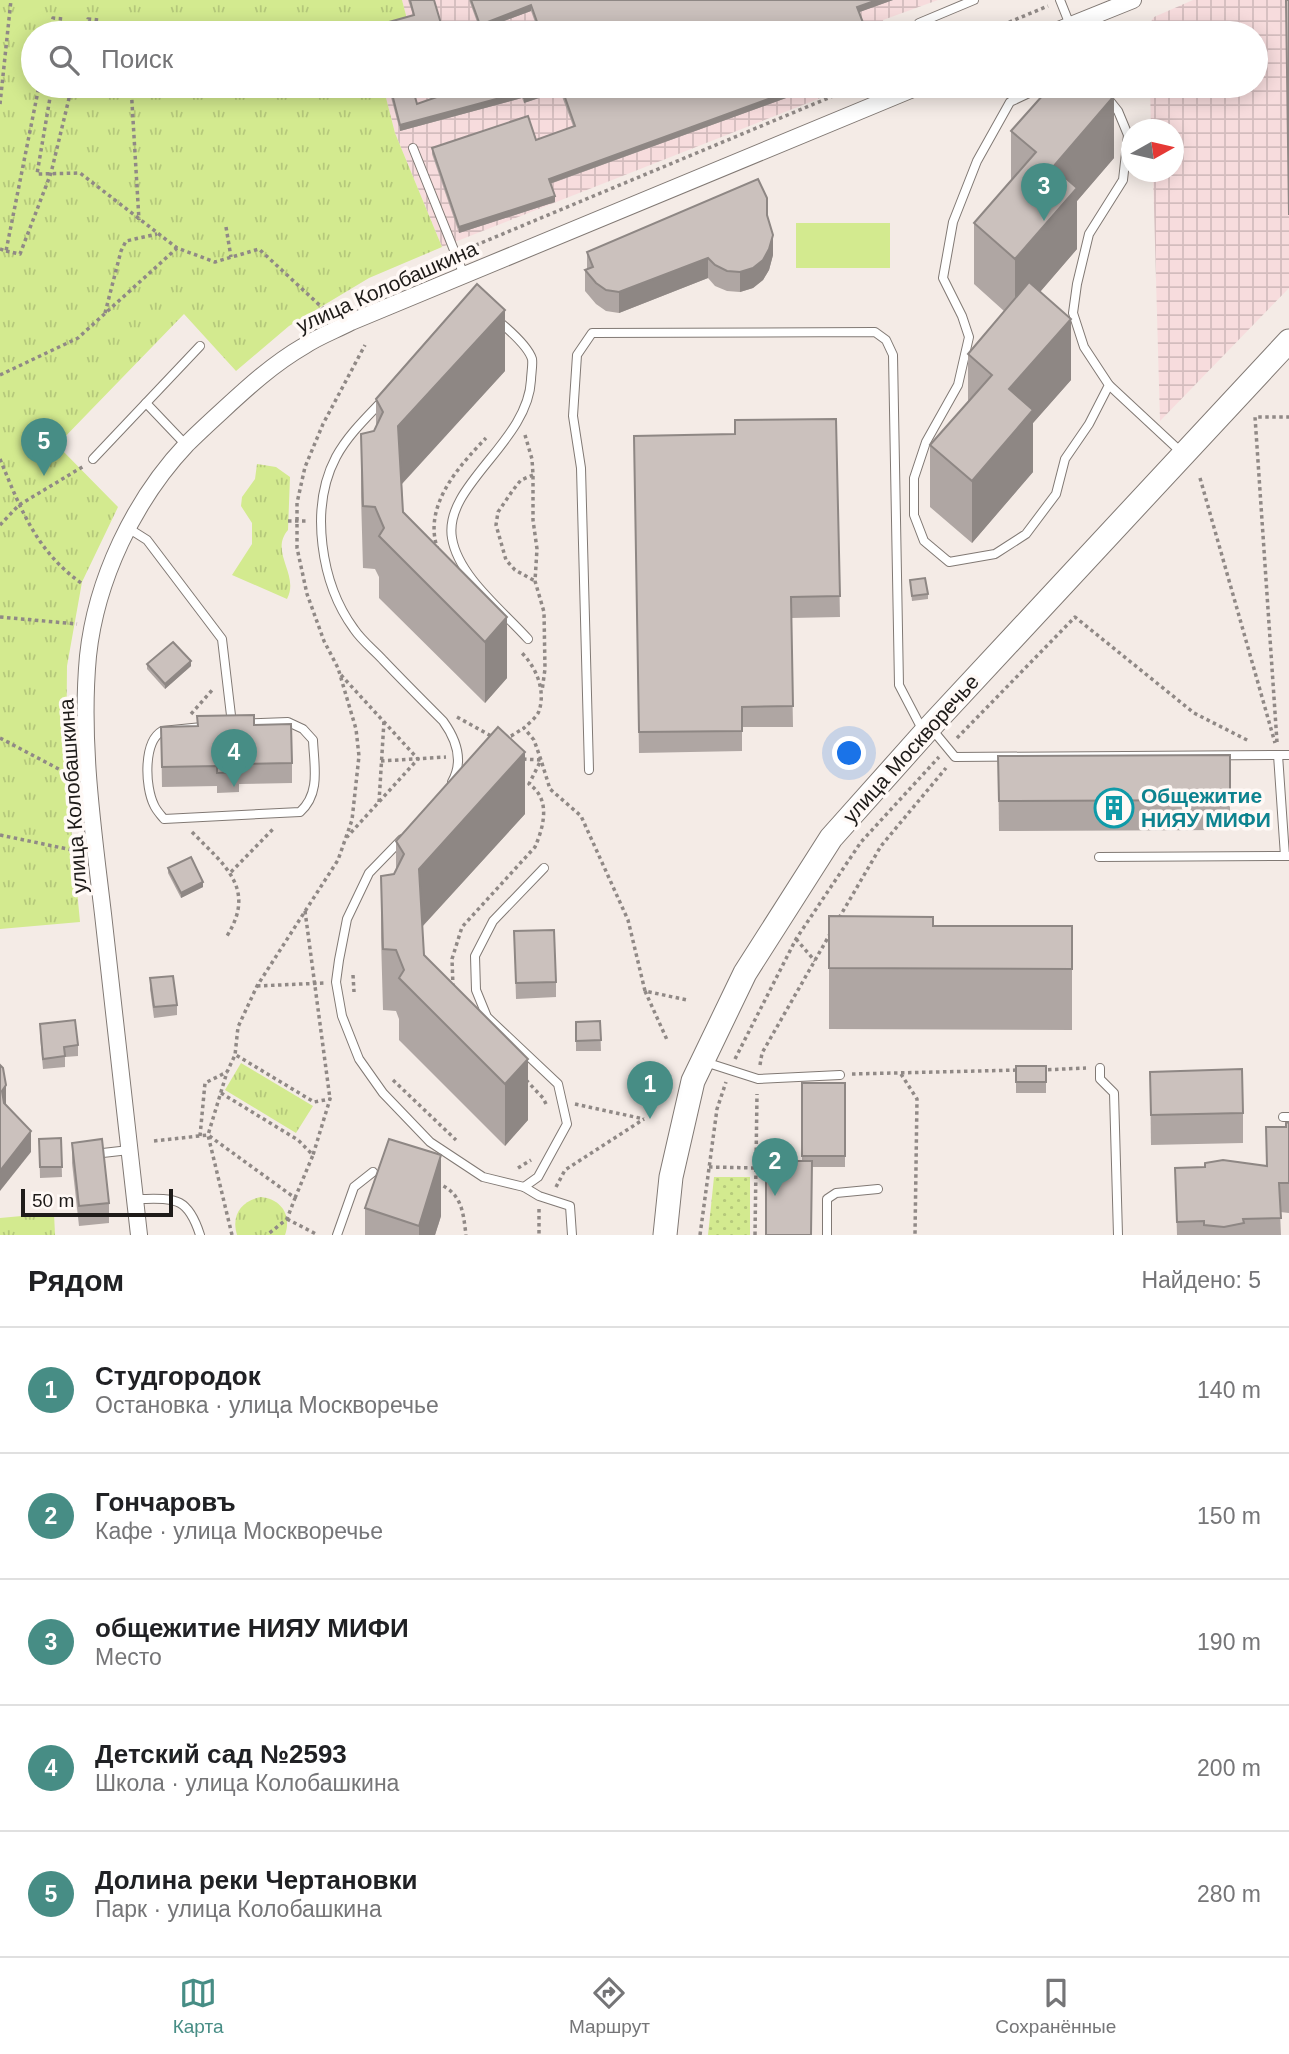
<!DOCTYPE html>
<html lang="ru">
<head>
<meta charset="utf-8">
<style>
	:root { --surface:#fff; --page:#f6f6f6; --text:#202124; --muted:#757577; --line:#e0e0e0; --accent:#478d85 }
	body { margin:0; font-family:Helvetica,sans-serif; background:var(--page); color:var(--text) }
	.compass { position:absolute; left:1121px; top:119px; width:63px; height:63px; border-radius:50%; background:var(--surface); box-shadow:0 4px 18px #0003; rotate:82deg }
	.scale { position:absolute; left:21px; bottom:18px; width:152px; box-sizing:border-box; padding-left:7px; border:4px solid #1e1b19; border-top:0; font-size:19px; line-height:24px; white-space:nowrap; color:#1e1b19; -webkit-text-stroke:5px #fff9f6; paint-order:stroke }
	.you { position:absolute; left:850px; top:754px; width:24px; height:24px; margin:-18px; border:5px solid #fff; border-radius:50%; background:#1a73e8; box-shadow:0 0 0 10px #1a73e833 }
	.badge { display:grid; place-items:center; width:46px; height:46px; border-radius:50%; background:var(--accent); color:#fff; font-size:23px; font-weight:700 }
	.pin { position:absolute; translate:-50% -58px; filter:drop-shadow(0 2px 4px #0008) }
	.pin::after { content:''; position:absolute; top:37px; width:24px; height:21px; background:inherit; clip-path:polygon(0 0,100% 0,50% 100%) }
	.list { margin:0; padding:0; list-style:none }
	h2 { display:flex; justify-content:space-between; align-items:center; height:91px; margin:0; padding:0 28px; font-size:30px }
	h2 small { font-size:23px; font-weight:400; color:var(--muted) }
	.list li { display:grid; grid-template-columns:46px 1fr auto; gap:21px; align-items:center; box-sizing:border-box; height:126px; padding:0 28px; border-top:2px solid var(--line) }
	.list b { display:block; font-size:26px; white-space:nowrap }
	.list p { margin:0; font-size:23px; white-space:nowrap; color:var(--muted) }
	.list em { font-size:23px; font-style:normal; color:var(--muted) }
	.icon { flex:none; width:38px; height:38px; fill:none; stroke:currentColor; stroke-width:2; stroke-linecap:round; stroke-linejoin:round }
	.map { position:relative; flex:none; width:1289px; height:1235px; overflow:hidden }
	.search { position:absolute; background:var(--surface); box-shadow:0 4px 18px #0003; left:21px; right:21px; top:21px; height:77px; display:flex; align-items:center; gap:18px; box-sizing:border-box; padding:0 24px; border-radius:38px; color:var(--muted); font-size:26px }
	.sheet { height:721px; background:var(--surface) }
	nav { display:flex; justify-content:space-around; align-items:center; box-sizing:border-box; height:98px; border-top:2px solid var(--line); background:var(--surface); font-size:19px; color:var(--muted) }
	nav a { display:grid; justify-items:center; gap:4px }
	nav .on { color:var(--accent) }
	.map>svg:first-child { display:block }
</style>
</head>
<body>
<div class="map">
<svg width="1289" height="1235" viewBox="0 0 1289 1235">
	<defs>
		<pattern id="industrial-grid" width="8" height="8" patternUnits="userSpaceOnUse" patternTransform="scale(1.75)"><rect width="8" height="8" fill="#f7dcdd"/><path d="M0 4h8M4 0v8" fill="none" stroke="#d3bcbd"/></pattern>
		<pattern id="grass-dots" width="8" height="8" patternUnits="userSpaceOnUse" patternTransform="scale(1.75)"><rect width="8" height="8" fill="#d3ea8f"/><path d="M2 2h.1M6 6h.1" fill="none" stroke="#b5c87b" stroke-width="1.8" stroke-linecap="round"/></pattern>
		<pattern id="park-tufts" width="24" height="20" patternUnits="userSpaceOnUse" patternTransform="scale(1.75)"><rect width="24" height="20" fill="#d3ea8f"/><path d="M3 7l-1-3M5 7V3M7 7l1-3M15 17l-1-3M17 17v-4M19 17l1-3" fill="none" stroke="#b5c87b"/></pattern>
	</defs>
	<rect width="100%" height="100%" fill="#f4ebe6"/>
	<!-- industrial -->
	<g fill="url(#industrial-grid)">
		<polygon points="402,0 938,0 883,20 886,33 382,33 383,28 407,19"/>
		<polygon points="1193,0 1289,0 1289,288 1160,421 1153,172 1174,172 1174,130 1151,129 1150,86 1256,86 1256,33 1148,33 1148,26 1154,17"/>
		<polygon points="383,86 851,86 442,247 395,133"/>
	</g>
	<!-- grass -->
	<polygon fill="url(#grass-dots)" points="714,1177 750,1177 750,1235 708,1235"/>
	<!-- park -->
	<g fill="url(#park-tufts)">
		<polygon points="0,0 402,0 407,19 383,28 382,33 33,33 33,86 383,86 395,133 442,247 369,278 289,326 236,371 184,314 57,445 118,507 82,582 67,666 66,774 80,922 0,929"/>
		<path d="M257,464L276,467L290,477L288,530C269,552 300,575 287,599L232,575L252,544V523L241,506L242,497L255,479Z"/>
		<polygon points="241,1063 313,1106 296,1133 225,1090"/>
		<path d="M261,1197C281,1199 292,1215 285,1235H237C231,1215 241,1201 261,1197Z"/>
		<polygon points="54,1213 55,1235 0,1235 0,1218"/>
	</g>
	<!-- pitch -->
	<rect fill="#d3ea8f" x="796" y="223" width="94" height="45"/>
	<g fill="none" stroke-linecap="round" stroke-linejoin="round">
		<defs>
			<g id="lane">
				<polyline points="1060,0 1070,25"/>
				<polyline points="919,23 974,0"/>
				<polyline points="1044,86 1010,102 977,161 953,222 943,278 962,316 969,337 958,385 926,442 914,478 914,515 924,541 949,562 995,554 1026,534 1056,494 1065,459 1089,424 1109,385 1084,347 1073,313 1077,284 1089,234 1123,180 1128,135 1118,111 1098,86"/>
				<polyline points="413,148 464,275"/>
				<path d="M496,319C507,328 528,346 532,359C533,365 531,374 531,380C528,442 443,486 452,538C458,576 503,611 528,639"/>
				<polyline points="1109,385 1181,452"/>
				<path d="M383,400C366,418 348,435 336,457C309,508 321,584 354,629C362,641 374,650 383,660C403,681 423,701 443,721C456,739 464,761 452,782"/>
				<polyline points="146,403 186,445"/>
				<polyline points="93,459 200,346"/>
				<polyline points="128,528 147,540 222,639 232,724"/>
				<path d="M288,722L303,729L313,740C314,766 321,793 300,812L164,819C160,814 156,810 154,805C145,787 143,742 162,731L232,724Z"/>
				<polyline points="931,728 955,757 1289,755"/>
				<polyline points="1278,755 1285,856"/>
				<polyline points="589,770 581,468 573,416 577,355 592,333 875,332 886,340 893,355 899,685 923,731"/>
				<polyline points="402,839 369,873 347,919 339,960 336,982 342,1016 359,1059 383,1093 430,1142 483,1177 524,1187 539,1196 570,1206 572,1235"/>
				<polyline points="1099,857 1289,856"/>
				<polyline points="705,1062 758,1079 840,1075"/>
				<polyline points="1100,1068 1100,1079 1114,1093 1118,1235"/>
				<polyline points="1283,1117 1289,1117"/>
				<polyline points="94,1154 129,1150"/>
				<polyline points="524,1187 538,1177 567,1124 558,1084 487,1017 476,990 475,956 493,921 544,868"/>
				<path d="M135,1199C173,1199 187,1194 200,1235"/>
				<polyline points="337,1235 354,1187 373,1172"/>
				<polyline points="827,1235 827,1199 836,1193 878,1189"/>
			</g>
			<g id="street">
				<polyline points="1051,33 1133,0"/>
				<path d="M139,1235C127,1128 115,1021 103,914C93,829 80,742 88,656C96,580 134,500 187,444C198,433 210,422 222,411C248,387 273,364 304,346C319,336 336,330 351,322L920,86"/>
			</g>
			<polyline id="secondary" points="665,1235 671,1177 693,1081 745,973 831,838 930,727 1289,341"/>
		</defs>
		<!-- lane casing -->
		<use href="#lane" stroke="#817974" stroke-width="10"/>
		<!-- street casing -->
		<use href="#street" stroke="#817974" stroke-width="18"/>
		<!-- secondary casing -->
		<use href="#secondary" stroke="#817974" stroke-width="25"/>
		<!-- path -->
		<g stroke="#908986" stroke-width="3.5" stroke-dasharray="3.5 3.5" stroke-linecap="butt">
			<polyline points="50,33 53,18 63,19 61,33"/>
			<polyline points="85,33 88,19 99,20 107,33"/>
			<polyline points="983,33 1048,6"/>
			<polyline points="52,86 37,174 80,173 177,248 215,262 259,249 327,312"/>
			<polyline points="131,86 139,220"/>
			<polyline points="0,104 11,0"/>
			<polyline points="226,227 231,257"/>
			<polyline points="469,248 857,86"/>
			<polyline points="0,249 6,251 39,86"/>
			<polyline points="6,251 20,254 51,173 72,86"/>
			<polyline points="370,292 442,259"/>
			<polyline points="105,313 121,251 126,241 157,234"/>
			<polyline points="0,375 78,338 177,248"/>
			<polyline points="525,435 532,459 533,475 533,520 537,549 535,581 544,612 545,669 542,691"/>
			<path d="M0,459C21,510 37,553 84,585"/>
			<polyline points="533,475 521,480 513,490 498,512 496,525 506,560 515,570 535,581"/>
			<polyline points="1200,478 1275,743"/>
			<polyline points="288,521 307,521"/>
			<polyline points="0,525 19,505 84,466"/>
			<path d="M438,550C422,507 458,467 486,438"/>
			<polyline points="0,617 77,624"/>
			<polyline points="341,675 418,759 347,837"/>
			<polyline points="191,714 214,688"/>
			<polyline points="457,717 493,737"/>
			<polyline points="504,737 511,736 524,728"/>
			<polyline points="0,738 70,775"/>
			<polyline points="957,738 1075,617 1194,713 1249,741"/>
			<polyline points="1277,742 1255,417 1289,417"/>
			<polyline points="523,759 541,760 550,789 581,816 628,920 645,991 687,1000"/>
			<polyline points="381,761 446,757"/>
			<polyline points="379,802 384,721"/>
			<path d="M192,832C224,865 257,888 227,936"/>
			<polyline points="0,835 77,851"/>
			<polyline points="231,872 274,828"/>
			<polyline points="305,911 330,1099"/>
			<polyline points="839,918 881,846 946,768"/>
			<polyline points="796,939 815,961"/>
			<polyline points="353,975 354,992"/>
			<polyline points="257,986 324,983"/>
			<path d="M453,987L452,959L462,927L535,847C544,826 551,799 529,784L541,760L534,740L524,728C529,723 537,717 539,711C546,690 536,667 521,652"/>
			<polyline points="645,991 668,1042"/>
			<polyline points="735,1059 796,939 861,842 939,757"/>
			<polyline points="760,1065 762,1053 830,934"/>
			<polyline points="1041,1070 1086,1068"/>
			<polyline points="852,1074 1020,1070"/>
			<polyline points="901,1074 917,1099 915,1235"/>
			<polyline points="393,1080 456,1140"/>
			<polyline points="526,1080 543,1098 547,1106"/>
			<polyline points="221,1093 298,1140 313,1155 330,1099 314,1102 236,1055"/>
			<polyline points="575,1104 644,1119"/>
			<polyline points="200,1136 205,1083 227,1072"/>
			<polyline points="154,1141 208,1135 295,1198 287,1219 267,1235"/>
			<polyline points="709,1167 756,1168"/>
			<polyline points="518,1168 531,1160"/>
			<path d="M437,1183C462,1193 463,1211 466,1235"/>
			<polyline points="556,1187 565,1170 644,1119"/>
			<polyline points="295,1198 313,1155"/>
			<polyline points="539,1209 539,1235"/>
			<polyline points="287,1219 318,1235"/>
			<polyline points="232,1235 208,1135 227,1072 235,1055 238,1027 257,986 338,860 352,820 359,756 356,729 338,668 324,641 307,594 297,548 297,503 305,467 323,424 365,345"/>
			<polyline points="700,1235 717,1109 726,1082"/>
			<polyline points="755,1235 757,1094"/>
		</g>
		<!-- lane -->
		<use href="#lane" stroke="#fff" stroke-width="8"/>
		<!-- street -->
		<use href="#street" stroke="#fff" stroke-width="16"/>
		<!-- secondary -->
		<use href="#secondary" stroke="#fff" stroke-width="23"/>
	</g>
	<!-- wall -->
	<g fill="#afa6a3">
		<polygon points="408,0 434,0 442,32 437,33 391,33 389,22 413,15"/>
		<polygon points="469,0 893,0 859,12 867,33 539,33 531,11 480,30"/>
		<polygon points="388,86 412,86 417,104 468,86 819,86 550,184 555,202 459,233 432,154 432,148 536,140 573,126 560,91 524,103 522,98 400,131"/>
		<polygon points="1011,131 1114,158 1077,201 1077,249 1040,292 1071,380 1033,423 1033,472 972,543 930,507 930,445 968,402 968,354 1004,311 974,284 974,223 1011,180"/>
		<polygon points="767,216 773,255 769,270 763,280 753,288 740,292 727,291 715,286 708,278 619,313 606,311 596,304 585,291 585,270 587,269 587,252"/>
		<polygon points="505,371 402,484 403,512 507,617 507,678 485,703 379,598 379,577 375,569 363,568 361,496 361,434 374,431 376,427 376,399"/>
		<polygon points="836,419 840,617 791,618 793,727 742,727 742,751 639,753 634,436 735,434"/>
		<polygon points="910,580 928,594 928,599 912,601"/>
		<polygon points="147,664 191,666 165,689 147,669"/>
		<polygon points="254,725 292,763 292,783 239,784 239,792 217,793 217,786 162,787 161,727"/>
		<polygon points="1230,755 1230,830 999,831 998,756"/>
		<polygon points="525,814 422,927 424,955 528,1059 528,1120 505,1146 399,1040 399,1019 396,1011 383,1010 381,938 381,876 394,874 396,870 396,841"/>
		<polygon points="168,868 203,887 181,898 168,873"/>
		<polygon points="829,916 933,926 1072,926 1072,1030 829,1029"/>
		<polygon points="514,931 556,982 556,997 516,999"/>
		<polygon points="150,978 177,1005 177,1015 154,1018 150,989"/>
		<polygon points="600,1021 601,1051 576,1051 576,1022"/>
		<polygon points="40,1024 78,1045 78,1056 65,1057 65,1067 43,1069 40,1035"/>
		<rect x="1016" y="1066" width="30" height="27"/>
		<polygon points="1150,1072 1243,1113 1243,1143 1151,1145"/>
		<polygon points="802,1083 845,1083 845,1167 811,1167 802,1161"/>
		<polygon points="1289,1122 1289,1213 1280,1212 1281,1235 1177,1235 1175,1168 1266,1166 1266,1127 1286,1127"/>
		<polygon points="61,1138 62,1177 40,1178 39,1139"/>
		<polygon points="72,1143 109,1203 109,1223 79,1226 72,1163"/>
		<polygon points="365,1208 441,1216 435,1235 365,1235"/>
	</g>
	<!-- shaded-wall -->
	<g fill="#8e8784">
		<polygon points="877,0 893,0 857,13 857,7"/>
		<polygon points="531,5 531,11 480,30 480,25"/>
		<polygon points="442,27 442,32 437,33 420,33"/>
		<polygon points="558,86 560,86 560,91 524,103 524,98"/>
		<polygon points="804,86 819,86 549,184 549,179"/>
		<polygon points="522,92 522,98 400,131 400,125"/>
		<polygon points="1114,96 1114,158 1077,201 1077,249 1015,321 1015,259 1053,167"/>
		<polygon points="555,196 555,202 459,233 459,227"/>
		<polygon points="773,235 773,255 769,270 763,280 753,288 740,292 740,272"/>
		<polygon points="708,258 708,278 619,313 619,292"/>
		<polygon points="505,310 505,371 398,488 398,426"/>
		<polygon points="1071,319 1071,380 1033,423 1033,472 972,543 972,481 1009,389"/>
		<polygon points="507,617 507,678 485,703 485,642"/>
		<polygon points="191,661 191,666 165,689 165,684"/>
		<polygon points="525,752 525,814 419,930 419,869"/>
		<polygon points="203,882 203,887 181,898 181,893"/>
		<polygon points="528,1059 528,1120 505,1146 505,1084"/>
		<polygon points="6,1085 6,1106 2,1112 2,1091"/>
		<polygon points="31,1131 31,1152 0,1191 0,1171"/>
		<polygon points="441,1155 441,1216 435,1235 419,1235 419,1226"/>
	</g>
	<!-- building -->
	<g fill="#cbc1bd" stroke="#8e8784" stroke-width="2">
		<polygon points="410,0 434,0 442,27 420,33 392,33 389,22 414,15"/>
		<polygon points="471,0 877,0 857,7 867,33 541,33 531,5 480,25"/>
		<polygon points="1286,0 1289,0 1289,215"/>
		<polygon points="390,86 412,86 417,104 468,86 558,86 524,98 522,92 400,125"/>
		<polygon points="561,86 804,86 549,179 555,196 459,227 432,148 528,116 536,140 575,126"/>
		<polygon points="1051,86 1103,86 1114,96 1053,167 1077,188 1015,259 974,223 1036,152 1011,131"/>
		<polygon points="758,179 767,198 767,215 773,235 769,249 763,260 753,268 740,272 727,271 715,265 708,258 619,292 606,290 596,283 585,270 593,267 587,252"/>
		<polygon points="1029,282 1071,319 1009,389 1033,410 972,481 930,445 992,375 968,354"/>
		<polygon points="477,284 505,310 398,426 403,512 507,617 485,642 379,536 384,528 375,507 363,506 361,434 374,431 383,412 376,399"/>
		<polygon points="836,419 840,596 791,597 793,706 742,707 742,731 639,732 634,436 735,434 735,420"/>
		<polygon points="925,578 928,594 912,596 910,580"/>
		<polygon points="173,642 191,661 165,684 147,664"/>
		<polygon points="254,715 254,725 291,724 292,763 238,764 239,772 217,773 217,766 162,767 161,727 198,726 197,716"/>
		<polygon points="498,727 525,752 419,869 424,955 528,1059 505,1084 399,978 404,970 396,950 383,949 381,876 394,874 404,854 396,841"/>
		<polygon points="1230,755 1230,800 999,801 998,756"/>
		<polygon points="191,857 203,882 181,893 168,868"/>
		<polygon points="829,916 933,917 933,926 1072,926 1072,969 829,968"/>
		<polygon points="554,930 556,982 516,983 514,931"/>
		<polygon points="173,976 177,1005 154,1007 150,978"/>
		<polygon points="75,1020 78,1045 64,1047 65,1056 43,1059 40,1024"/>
		<polygon points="600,1021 601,1040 576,1041 576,1022"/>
		<polygon points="0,1065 3,1068 6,1085 2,1091 4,1103 31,1131 0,1171"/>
		<rect x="1016" y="1066" width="30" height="16"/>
		<polygon points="1242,1069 1243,1113 1151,1115 1150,1072"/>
		<rect x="802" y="1083" width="43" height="73"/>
		<polygon points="1289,1122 1289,1183 1279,1183 1281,1218 1243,1219 1244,1223 1224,1227 1204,1225 1204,1221 1177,1222 1175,1168 1205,1167 1205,1163 1223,1160 1267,1166 1266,1127 1286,1127 1286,1123"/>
		<polygon points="61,1138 62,1167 40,1167 39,1139"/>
		<polygon points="102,1139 109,1203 79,1206 72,1143"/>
		<polygon points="389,1139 441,1155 419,1226 365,1208"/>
		<polygon points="766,1161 812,1161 811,1235 766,1235"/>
	</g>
	<!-- icons -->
	<defs>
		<symbol id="building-ring" viewBox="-11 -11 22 22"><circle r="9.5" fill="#fff9f6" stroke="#0f9aa8" stroke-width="1.5"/><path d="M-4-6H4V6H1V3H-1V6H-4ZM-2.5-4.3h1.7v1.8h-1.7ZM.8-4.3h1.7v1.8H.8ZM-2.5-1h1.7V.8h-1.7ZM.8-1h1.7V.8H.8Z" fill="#0f9aa8"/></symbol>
	</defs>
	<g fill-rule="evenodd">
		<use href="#building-ring" x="1092" y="786" width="44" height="44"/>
	</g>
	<g text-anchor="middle" stroke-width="7" stroke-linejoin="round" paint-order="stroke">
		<!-- street labels -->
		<g font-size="21" fill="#1e1b19" stroke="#fff9f6">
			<text transform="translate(387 287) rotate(-24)" y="7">улица Колобашкина</text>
			<text transform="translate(911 749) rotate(-48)" y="7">улица Москворечье</text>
			<text transform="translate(73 796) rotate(-94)" y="7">улица Колобашкина</text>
		</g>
		<!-- culture labels -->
		<g font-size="21" font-weight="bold" fill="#0d838f" stroke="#fff9f6" text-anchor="start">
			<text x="1141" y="803">Общежитие<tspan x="1141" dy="24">НИЯУ МИФИ</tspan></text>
		</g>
	</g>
</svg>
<svg class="compass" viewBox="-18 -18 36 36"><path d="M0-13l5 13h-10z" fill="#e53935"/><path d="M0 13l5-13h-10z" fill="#757577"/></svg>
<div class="scale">50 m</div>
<div class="you"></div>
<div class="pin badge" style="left:650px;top:1119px">1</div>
<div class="pin badge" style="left:775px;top:1196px">2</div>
<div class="pin badge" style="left:1044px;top:221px">3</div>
<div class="pin badge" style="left:234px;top:787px">4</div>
<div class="pin badge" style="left:44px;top:476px">5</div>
<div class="search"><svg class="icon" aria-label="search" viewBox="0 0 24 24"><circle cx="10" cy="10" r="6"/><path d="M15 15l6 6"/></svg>Поиск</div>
</div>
<section class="sheet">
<h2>Рядом<small>Найдено: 5</small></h2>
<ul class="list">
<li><span class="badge">1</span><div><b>Студгородок</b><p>Остановка · улица Москворечье</p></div><em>140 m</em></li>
<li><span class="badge">2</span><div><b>Гончаровъ</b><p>Кафе · улица Москворечье</p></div><em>150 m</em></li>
<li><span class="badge">3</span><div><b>общежитие НИЯУ МИФИ</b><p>Место</p></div><em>190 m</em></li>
<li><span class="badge">4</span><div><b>Детский сад №2593</b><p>Школа · улица Колобашкина</p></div><em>200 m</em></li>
<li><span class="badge">5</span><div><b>Долина реки Чертановки</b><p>Парк · улица Колобашкина</p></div><em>280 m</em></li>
</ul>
</section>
<nav>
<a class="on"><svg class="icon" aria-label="map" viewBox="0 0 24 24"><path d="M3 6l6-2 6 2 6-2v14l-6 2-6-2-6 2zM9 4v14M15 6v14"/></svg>Карта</a>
<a><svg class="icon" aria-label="directions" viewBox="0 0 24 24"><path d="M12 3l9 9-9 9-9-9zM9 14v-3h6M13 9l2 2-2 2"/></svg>Маршрут</a>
<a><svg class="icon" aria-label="saved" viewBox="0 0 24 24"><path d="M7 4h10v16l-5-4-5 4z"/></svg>Сохранённые</a>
</nav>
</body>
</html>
